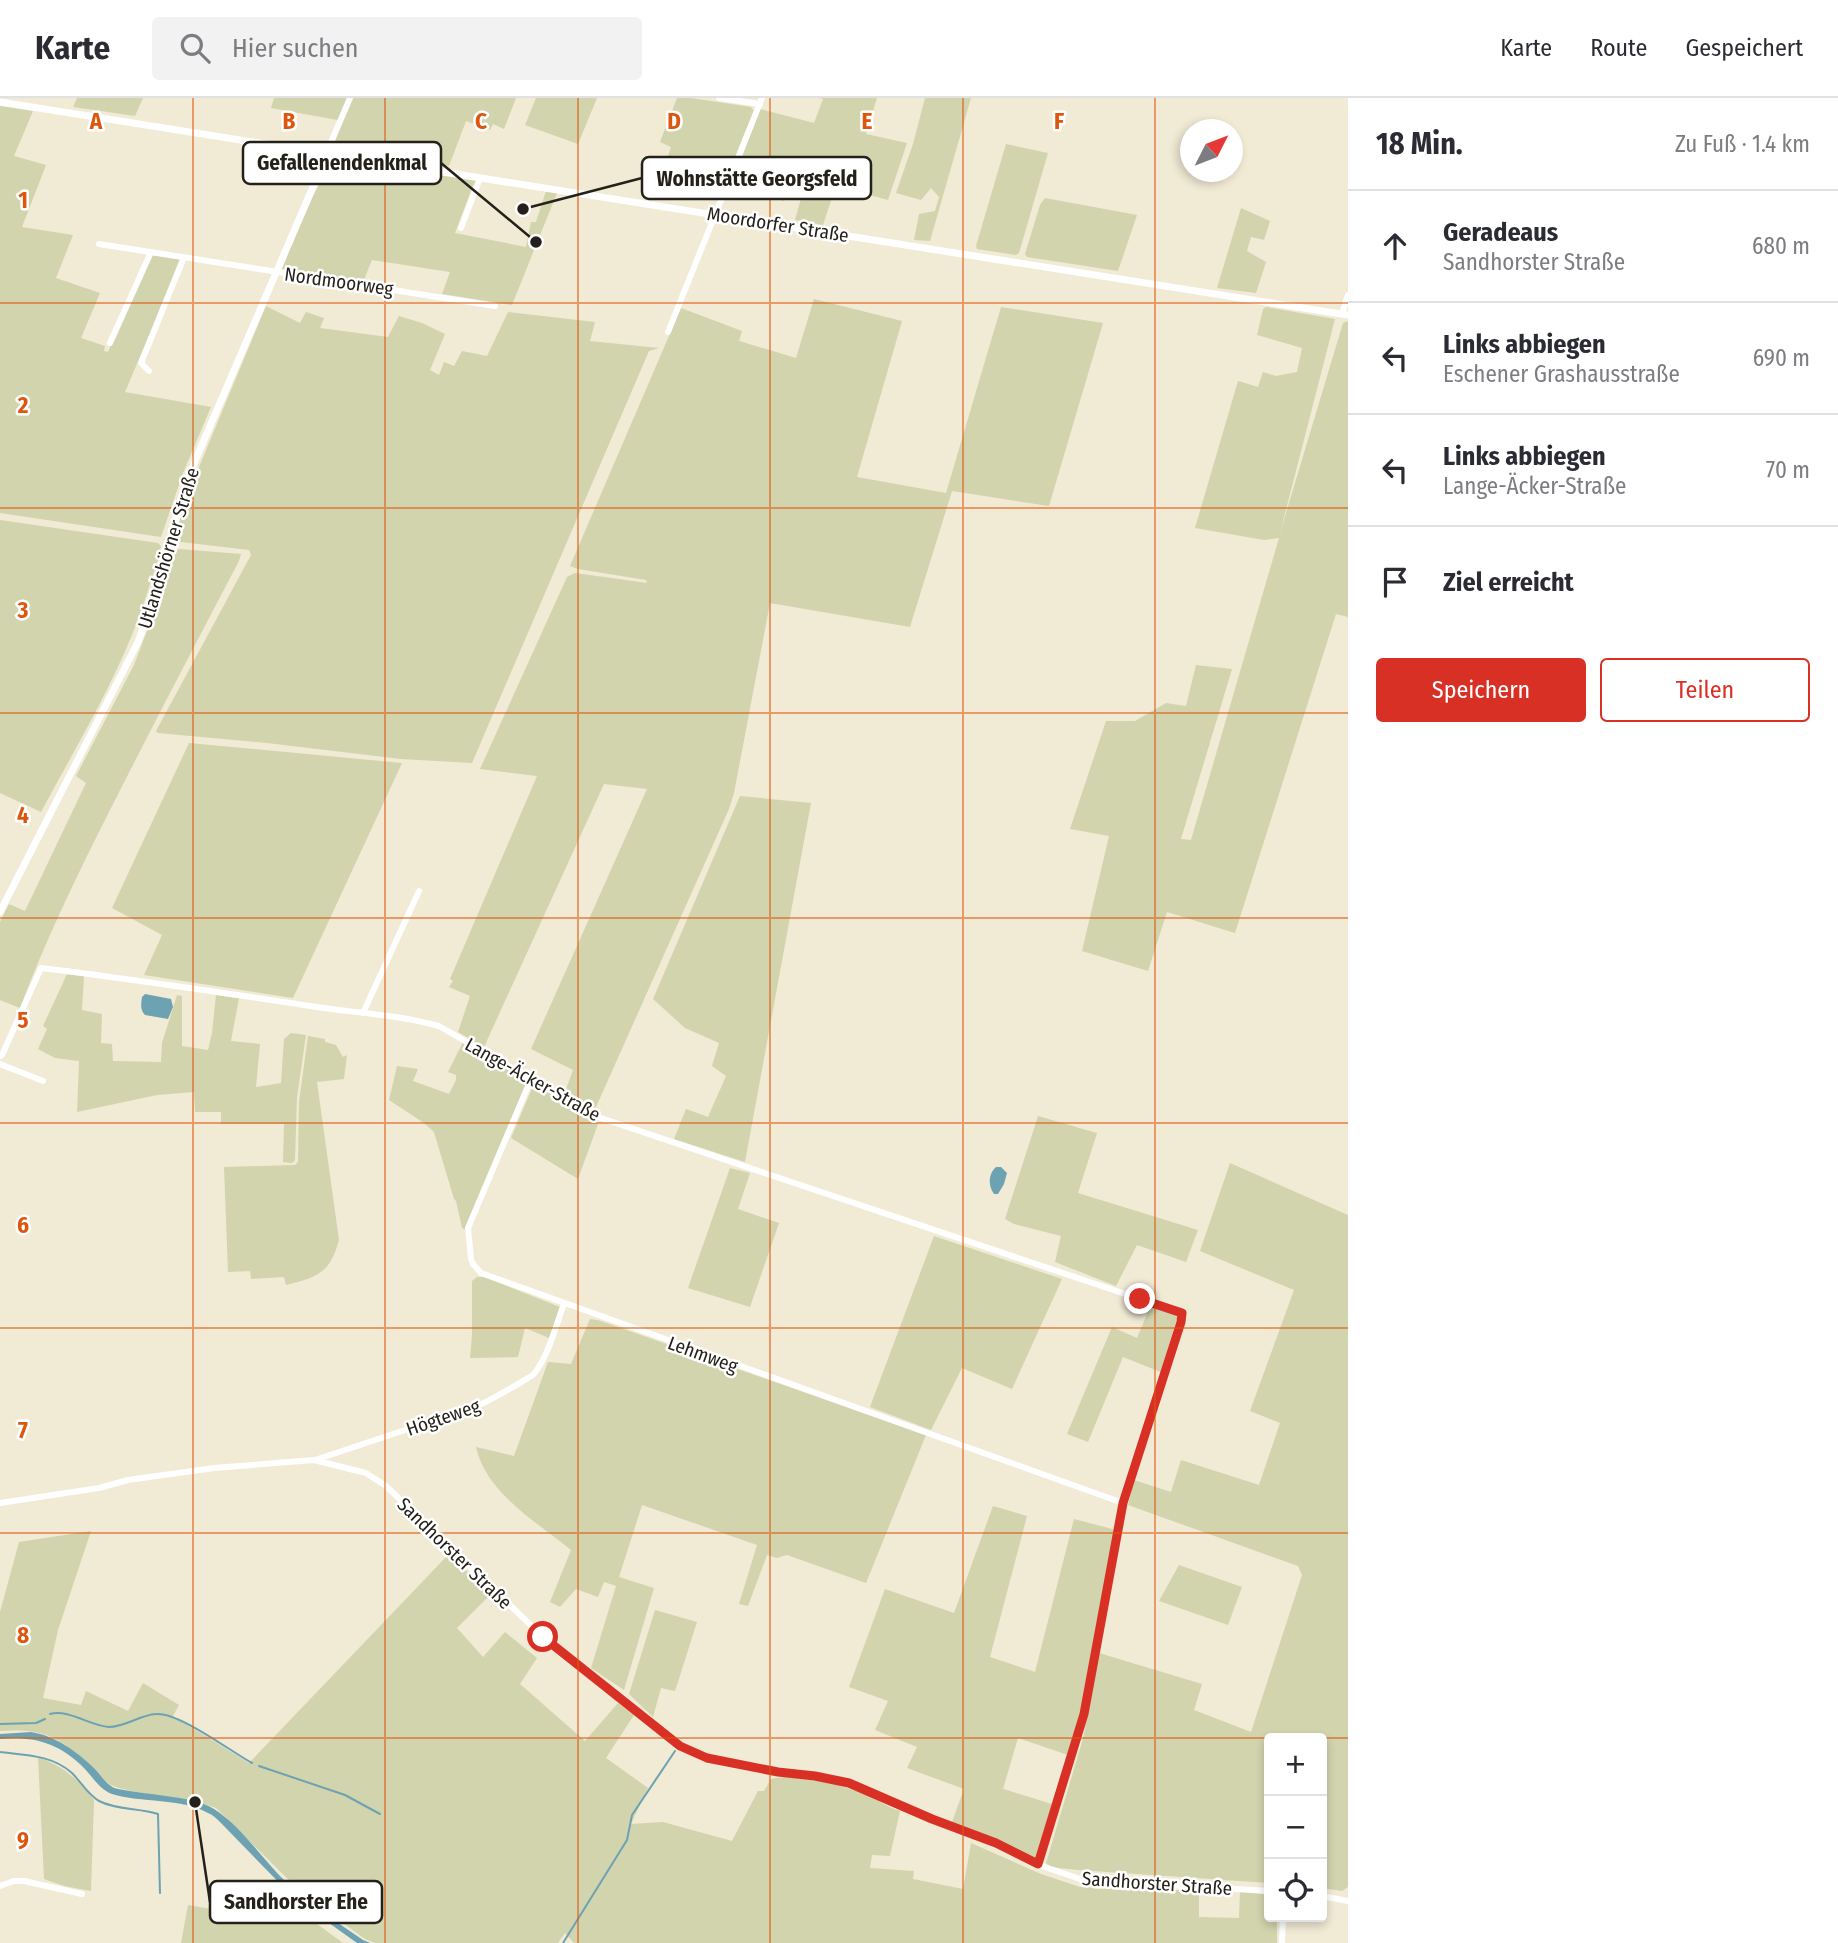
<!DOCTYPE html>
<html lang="de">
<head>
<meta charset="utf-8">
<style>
	:root { --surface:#fff; --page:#f2f2f3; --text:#2b2b33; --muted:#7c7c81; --line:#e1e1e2; --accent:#d93025 }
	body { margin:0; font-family:"Fira Sans Condensed",sans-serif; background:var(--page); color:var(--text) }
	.controls { position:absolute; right:21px; bottom:21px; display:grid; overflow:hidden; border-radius:7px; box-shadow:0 4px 10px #0003 }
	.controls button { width:63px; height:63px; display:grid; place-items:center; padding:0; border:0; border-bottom:2px solid var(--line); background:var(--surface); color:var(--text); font:35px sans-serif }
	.compass { position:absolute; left:1180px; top:21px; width:63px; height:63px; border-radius:50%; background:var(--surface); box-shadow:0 4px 10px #0003; rotate:48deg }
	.stop { position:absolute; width:21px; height:21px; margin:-16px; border:5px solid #d93025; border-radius:50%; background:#fff }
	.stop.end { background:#d93025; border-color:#fff; box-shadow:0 2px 7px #0008 }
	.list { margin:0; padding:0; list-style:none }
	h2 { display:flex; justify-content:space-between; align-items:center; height:91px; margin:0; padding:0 28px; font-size:30px }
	h2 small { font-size:23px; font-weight:400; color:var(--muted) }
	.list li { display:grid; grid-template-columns:46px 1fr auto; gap:21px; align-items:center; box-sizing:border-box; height:112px; padding:0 28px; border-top:2px solid var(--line) }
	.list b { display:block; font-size:26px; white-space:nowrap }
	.list p { margin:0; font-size:23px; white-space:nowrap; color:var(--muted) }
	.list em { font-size:23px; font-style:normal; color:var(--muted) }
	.actions { display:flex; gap:14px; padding:21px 28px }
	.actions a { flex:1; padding:16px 0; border:2px solid var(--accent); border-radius:7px; text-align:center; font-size:24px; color:var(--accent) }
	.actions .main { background:var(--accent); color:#fff }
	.icon { flex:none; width:38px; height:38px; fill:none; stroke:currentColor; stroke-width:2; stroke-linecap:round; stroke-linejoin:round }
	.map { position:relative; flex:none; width:1348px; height:1845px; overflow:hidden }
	header { display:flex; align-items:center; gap:42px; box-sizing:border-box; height:98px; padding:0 35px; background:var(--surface); border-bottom:2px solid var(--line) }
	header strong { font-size:33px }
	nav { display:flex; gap:38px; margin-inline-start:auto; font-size:24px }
	.search { width:490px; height:63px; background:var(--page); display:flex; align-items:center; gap:18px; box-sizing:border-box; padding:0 24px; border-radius:7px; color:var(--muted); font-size:26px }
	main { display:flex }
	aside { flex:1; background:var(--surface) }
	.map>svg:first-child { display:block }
</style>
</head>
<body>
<header>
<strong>Karte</strong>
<div class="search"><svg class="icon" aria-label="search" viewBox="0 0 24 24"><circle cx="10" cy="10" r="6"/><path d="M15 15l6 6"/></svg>Hier suchen</div>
<nav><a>Karte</a><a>Route</a><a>Gespeichert</a></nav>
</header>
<main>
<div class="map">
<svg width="1348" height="1845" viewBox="0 0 1348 1845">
	<rect width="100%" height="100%" fill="#f1ead5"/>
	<!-- green -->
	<g fill="#d1d4ad">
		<polygon points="77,0 143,0 135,18 73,9"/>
		<polygon points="274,0 516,0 504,31 493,26 490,32 466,23 449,68 333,48 343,23 271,10"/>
		<polygon points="536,0 597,0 578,46 525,27"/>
		<polygon points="677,0 691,0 751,9 754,13 727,82 678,71 665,67 671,49 660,44"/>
		<polygon points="819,0 877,0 866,36 907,45 888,102 859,94 864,76 853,73 849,83 838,81 823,127 795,122 805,86 792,83 784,103 731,89 760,11 814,25 823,1"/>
		<polygon points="925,0 971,0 930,143 914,142 919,116 935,113 939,99 931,90 921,102 896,95 913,46"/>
		<polygon points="0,8 33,13 14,58 46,67 22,129 73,137 56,180 100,195 81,240 105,248 104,253 108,254 151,157 182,160 125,294 211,309 183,375 161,439 0,415"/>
		<polygon points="1006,46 1048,55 1019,155 1016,157 977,151 976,148"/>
		<path d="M337,62L476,82L477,87H473L455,135L526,149L531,124H536L546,93L557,95L512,207L442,196L450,174L372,162L363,184L282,171C292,148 319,74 337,62Z"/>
		<polygon points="1045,100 1137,117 1118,173 1027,159 1025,156 1040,107"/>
		<polygon points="1241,110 1270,123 1264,142 1251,139 1247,153 1266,164 1256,195 1217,190"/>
		<polygon points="814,201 902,223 857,379 946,395 1001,209 1103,225 1049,408 952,393 910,529 770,505 734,695 729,711 596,1009 593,1012 588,1011 564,997 573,972 531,951 647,691 604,686 484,949 458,934 470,898 449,889 453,883 450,881 537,678 480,671 567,479 575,475 647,485 646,482 578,471 570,468 681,210 742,233 739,243 796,260"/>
		<polygon points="266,208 300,225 306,214 324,220 320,230 388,239 399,218 422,225 445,236 430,272 439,277 444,264 454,268 462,253 487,258 508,214 595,224 590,243 659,250 649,253 472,665 401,661 267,645 158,635 156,633 251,457 249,452 181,444 177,439 177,430 199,369"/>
		<polygon points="1266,209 1335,221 1280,435 1343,225 1348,223 1348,519 1336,516 1235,835 1167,814 1148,873 1082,853 1109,738 1070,731 1106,623 1135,623 1166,605 1186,608 1196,567 1232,571 1181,741 1191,742 1279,440 1264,442 1195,430 1238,283 1258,289 1263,274 1276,278 1297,274 1302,250 1257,237 1263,211"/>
		<path d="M0,422L158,445L161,448C159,462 153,476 149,489C125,569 80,641 41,714L0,695Z"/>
		<path d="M179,451L241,456L239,463C196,545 153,627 111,710C78,775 46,841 20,910L0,902V824L9,806L25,813L86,685L76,678L134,567L152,520L173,456Z"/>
		<polygon points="189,645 402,665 293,900 144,877 162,837 112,810"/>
		<polygon points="740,698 811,705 745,1064 674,1041 686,1011 708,1019 726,978 712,968 719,945 685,930 653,901"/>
		<polygon points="67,876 84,878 82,912 102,916 101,945 112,946 113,963 161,964 162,945 177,897 182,898 182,948 208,952 212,935 216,897 239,900 231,943 260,946 256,989 281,985 284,941 291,935 306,937 297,999 295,1062 292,1065 283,1064 284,1026 221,1026 221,1014 195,1014 194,994 157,997 77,1014 79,963 55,960 38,951 47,931 43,928"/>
		<path d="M308,938L325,941V944L336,947L343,959L347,957L344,981L317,984L339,1142C330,1175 318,1179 286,1187L284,1179L251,1181L250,1173L228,1174L224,1069L295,1067L298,1064L299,1004Z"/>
		<polygon points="463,944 526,981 527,986 466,1132 462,1130 456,1103 454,1101 434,1034 424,1025 389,1002 397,968 418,971 413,983 449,996 456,982 456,977 448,974"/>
		<polygon points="533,988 537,988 594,1021 598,1026 578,1081 511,1040"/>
		<polygon points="1038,1018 1097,1035 1078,1095 1198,1132 1186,1164 1137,1147 1116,1188 1055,1164 1061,1138 1014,1126 1005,1121"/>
		<polygon points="1230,1065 1348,1117 1348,1789 1342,1793 1322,1790 1322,1640 1269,1640 1269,1785 1078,1772 1050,1769 1046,1765 1083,1641 1099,1555 1202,1586 1194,1612 1251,1634 1302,1477 1298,1468 1128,1407 1134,1382 1171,1394 1181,1362 1259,1387 1280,1325 1250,1313 1294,1192 1200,1153"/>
		<polygon points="730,1070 750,1075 738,1111 779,1125 750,1209 688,1190"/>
		<polygon points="934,1138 1062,1181 1012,1291 962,1270 931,1332 870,1309"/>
		<polygon points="477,1179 484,1179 560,1209 549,1240 525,1230 518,1259 470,1260 472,1237 472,1183"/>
		<polygon points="1150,1209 1175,1216 1179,1223 1163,1275 1123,1259 1088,1344 1067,1336 1112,1229 1137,1240"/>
		<path d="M590,1221L598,1222L926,1337L866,1485L787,1457L777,1460L767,1457L748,1508L739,1506L757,1447L642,1407L619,1479L654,1490L624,1592L591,1570L616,1488L604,1484L598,1499L576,1491L560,1509L550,1504L571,1452C537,1424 486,1395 476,1349L514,1358L548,1264L571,1266Z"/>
		<polygon points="993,1408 1027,1418 990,1559 1035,1574 1074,1421 1116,1432 1081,1617 1068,1657 1018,1640 1003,1691 1052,1706 1037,1761 952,1724 964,1691 907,1670 917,1649 875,1632 888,1603 849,1589 885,1491 954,1515"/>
		<path d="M91,1433L58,1532L43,1600L81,1607L86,1593L128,1613L143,1585L179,1607L173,1618L249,1665L449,1456L491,1496L457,1530L483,1559L505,1534L537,1560L520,1586L585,1643L618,1605L634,1617L606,1660L648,1690L631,1726L663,1724L732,1743L758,1693H764L771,1681C801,1674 841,1687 869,1698C880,1703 889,1710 900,1713L890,1758L872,1757L870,1770L914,1773L913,1781L963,1791L971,1745L1041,1776L1080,1789L1199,1793V1819L1239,1820L1240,1793L1269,1797V1819H1277V1845H574L565,1835L558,1845H375L365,1841L303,1796L216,1710C189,1699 160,1700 132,1693C125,1691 117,1690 111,1687C104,1683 98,1673 92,1668C59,1639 44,1630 0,1633V1514L19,1444Z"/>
		<polygon points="1179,1467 1242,1489 1228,1527 1159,1503"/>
		<polygon points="655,1512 697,1524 675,1593 661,1590 653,1619 629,1596"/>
		<path d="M38,1659C64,1669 77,1680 94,1702L91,1793L64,1788L44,1781Z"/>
		<polygon points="287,1804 343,1845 181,1845 188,1807 217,1812"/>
	</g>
	<!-- water -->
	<g fill="#6da2b2">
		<path d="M145,896L171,901L173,909L168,921L145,917C140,912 141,906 142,899Z"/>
		<path d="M996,1069H1001L1007,1075L1004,1086L998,1096H994C988,1088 988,1076 996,1069Z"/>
		<path d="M31,1634C56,1638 76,1653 94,1670C101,1677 105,1685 114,1690C141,1697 192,1697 214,1711C242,1729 262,1761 286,1784C309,1806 337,1824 363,1842L370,1845H357L294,1800L221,1725C217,1721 213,1717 208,1715C183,1700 140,1705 112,1696C99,1691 93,1679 84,1670C59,1645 34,1638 0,1641V1636Z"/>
	</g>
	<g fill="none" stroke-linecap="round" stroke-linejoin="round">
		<!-- stream -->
		<g stroke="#6da2b2" stroke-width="2">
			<path d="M50,1616C69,1611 90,1628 109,1629C125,1629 140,1617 156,1616C179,1614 230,1653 252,1665"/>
			<polyline points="0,1626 36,1625 45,1621"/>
			<path d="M0,1654C25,1657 52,1657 72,1675C81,1684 88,1697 99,1703C116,1712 139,1710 158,1716L160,1795"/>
			<polyline points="259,1668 345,1697 380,1716"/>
			<polyline points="563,1845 627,1742 632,1717 675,1653"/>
		</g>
		<!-- minor -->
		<g stroke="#fff" stroke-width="6">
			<polyline points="719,0 760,6"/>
			<polyline points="326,56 350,0"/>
			<polyline points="461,130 480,80"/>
			<polyline points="99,146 495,208"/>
			<polyline points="1342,216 1348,197"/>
			<polyline points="668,234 762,0"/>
			<polyline points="110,245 151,154"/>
			<polyline points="149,273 141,265 184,159"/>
			<polyline points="363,915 419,793"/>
			<path d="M0,958L2,957L41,870C133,881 225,895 317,909C357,915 399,917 439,928L595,1018L1182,1215L1123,1405L1084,1616L1038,1766"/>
			<polyline points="0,966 43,983"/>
			<polyline points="531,981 468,1130 471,1161 473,1166 481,1175 1123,1405"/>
			<path d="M315,1362L438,1321C473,1314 503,1295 533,1277C548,1260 556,1227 564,1206"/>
			<polyline points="0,1405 99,1390 128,1382 214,1370 314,1362 366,1375 386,1388 543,1539 680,1648 707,1660 778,1674 815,1678 849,1685 932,1722 996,1745 1042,1768 1083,1782 1269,1793"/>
			<polyline points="0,1788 14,1783 24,1783 82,1796"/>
			<polyline points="1322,1798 1348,1803"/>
			<polyline points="1282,1845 1283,1819"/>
		</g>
		<!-- tertiary -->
		<g stroke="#fff" stroke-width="7">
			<polyline points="0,4 1348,217"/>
			<path d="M0,814L138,544C161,485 173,422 195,363L319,75L326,56"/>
		</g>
	</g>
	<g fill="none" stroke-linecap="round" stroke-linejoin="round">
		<!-- route -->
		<polyline stroke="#d93025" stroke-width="9" points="543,1539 680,1648 707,1660 778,1674 815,1678 849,1685 932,1721 996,1745 1038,1766 1084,1616 1123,1405 1181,1224 1182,1215 1140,1201"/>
	</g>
	<!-- grid -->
	<path fill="none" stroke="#de560d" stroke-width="2" stroke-opacity="0.55" d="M193,0V1845M385,0V1845M578,0V1845M770,0V1845M963,0V1845M1155,0V1845M0,205H1348M0,410H1348M0,615H1348M0,820H1348M0,1025H1348M0,1230H1348M0,1435H1348M0,1640H1348"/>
	<g text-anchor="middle" stroke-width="5" stroke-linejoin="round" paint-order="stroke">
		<!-- street labels -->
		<g font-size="19" fill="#24211a" stroke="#fff">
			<text transform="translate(778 126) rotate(9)" y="7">Moordorfer Straße</text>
			<text transform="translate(339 183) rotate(8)" y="7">Nordmoorweg</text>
			<text transform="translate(168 450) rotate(-73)" y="7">Utlandshörner Straße</text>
			<text transform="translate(533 981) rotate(29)" y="7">Lange-Äcker-Straße</text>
			<text transform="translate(703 1256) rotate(20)" y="7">Lehmweg</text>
			<text transform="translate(443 1319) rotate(-19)" y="7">Högteweg</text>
			<text transform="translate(455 1455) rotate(44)" y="7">Sandhorster Straße</text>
			<text transform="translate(1157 1785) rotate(4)" y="7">Sandhorster Straße</text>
		</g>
	</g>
	<g font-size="23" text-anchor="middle" font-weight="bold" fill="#de560d" stroke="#fff" stroke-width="5" stroke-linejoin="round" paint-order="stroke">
		<text x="96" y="31">A</text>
		<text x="289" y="31">B</text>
		<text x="481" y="31">C</text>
		<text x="674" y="31">D</text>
		<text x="867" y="31">E</text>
		<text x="1059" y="31">F</text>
		<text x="23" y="110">1</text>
		<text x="23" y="315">2</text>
		<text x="23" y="520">3</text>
		<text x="23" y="725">4</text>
		<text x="23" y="930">5</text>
		<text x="23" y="1135">6</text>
		<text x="23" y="1340">7</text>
		<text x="23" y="1545">8</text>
		<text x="23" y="1750">9</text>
	</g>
	<!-- callouts -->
	<path fill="none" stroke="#24211a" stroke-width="2.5" d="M536 144L441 65M523 111L642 80M195 1704L210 1804"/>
	<g fill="#24211a" stroke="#fff" stroke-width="2.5">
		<circle cx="536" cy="144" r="7"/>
		<circle cx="523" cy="111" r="7"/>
		<circle cx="195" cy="1704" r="7"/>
	</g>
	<g fill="#fff" stroke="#24211a" stroke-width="2.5">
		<rect x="243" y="44" width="198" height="42" rx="7"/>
		<rect x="642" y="59" width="229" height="42" rx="7"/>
		<rect x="210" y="1783" width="172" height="42" rx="7"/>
	</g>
	<g font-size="21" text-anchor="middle" font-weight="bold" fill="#24211a">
		<text x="342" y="72">Gefallenendenkmal</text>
		<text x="757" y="88">Wohnstätte Georgsfeld</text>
		<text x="296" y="1811">Sandhorster Ehe</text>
	</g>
</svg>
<div class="controls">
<button>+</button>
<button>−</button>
<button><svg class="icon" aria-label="locate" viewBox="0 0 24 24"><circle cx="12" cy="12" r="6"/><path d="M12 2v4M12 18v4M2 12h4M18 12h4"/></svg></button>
</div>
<svg class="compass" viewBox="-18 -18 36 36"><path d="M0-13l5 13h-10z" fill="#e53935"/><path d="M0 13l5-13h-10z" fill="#7c7c81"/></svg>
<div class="stop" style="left:543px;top:1539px"></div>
<div class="stop end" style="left:1140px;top:1201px"></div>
</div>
<aside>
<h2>18 Min.<small>Zu Fuß · 1.4 km</small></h2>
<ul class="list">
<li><svg class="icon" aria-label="ahead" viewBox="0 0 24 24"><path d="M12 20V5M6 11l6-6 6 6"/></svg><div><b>Geradeaus</b><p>Sandhorster Straße</p></div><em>680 m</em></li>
<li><svg class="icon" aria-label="left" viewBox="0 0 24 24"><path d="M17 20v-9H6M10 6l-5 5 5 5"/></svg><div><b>Links abbiegen</b><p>Eschener Grashausstraße</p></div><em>690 m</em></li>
<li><svg class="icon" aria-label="left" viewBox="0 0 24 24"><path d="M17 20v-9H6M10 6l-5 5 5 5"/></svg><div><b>Links abbiegen</b><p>Lange-Äcker-Straße</p></div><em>70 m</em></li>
<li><svg class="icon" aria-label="arrive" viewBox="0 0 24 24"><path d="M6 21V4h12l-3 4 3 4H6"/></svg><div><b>Ziel erreicht</b></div></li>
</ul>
<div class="actions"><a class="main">Speichern</a><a>Teilen</a></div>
</aside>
</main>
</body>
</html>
